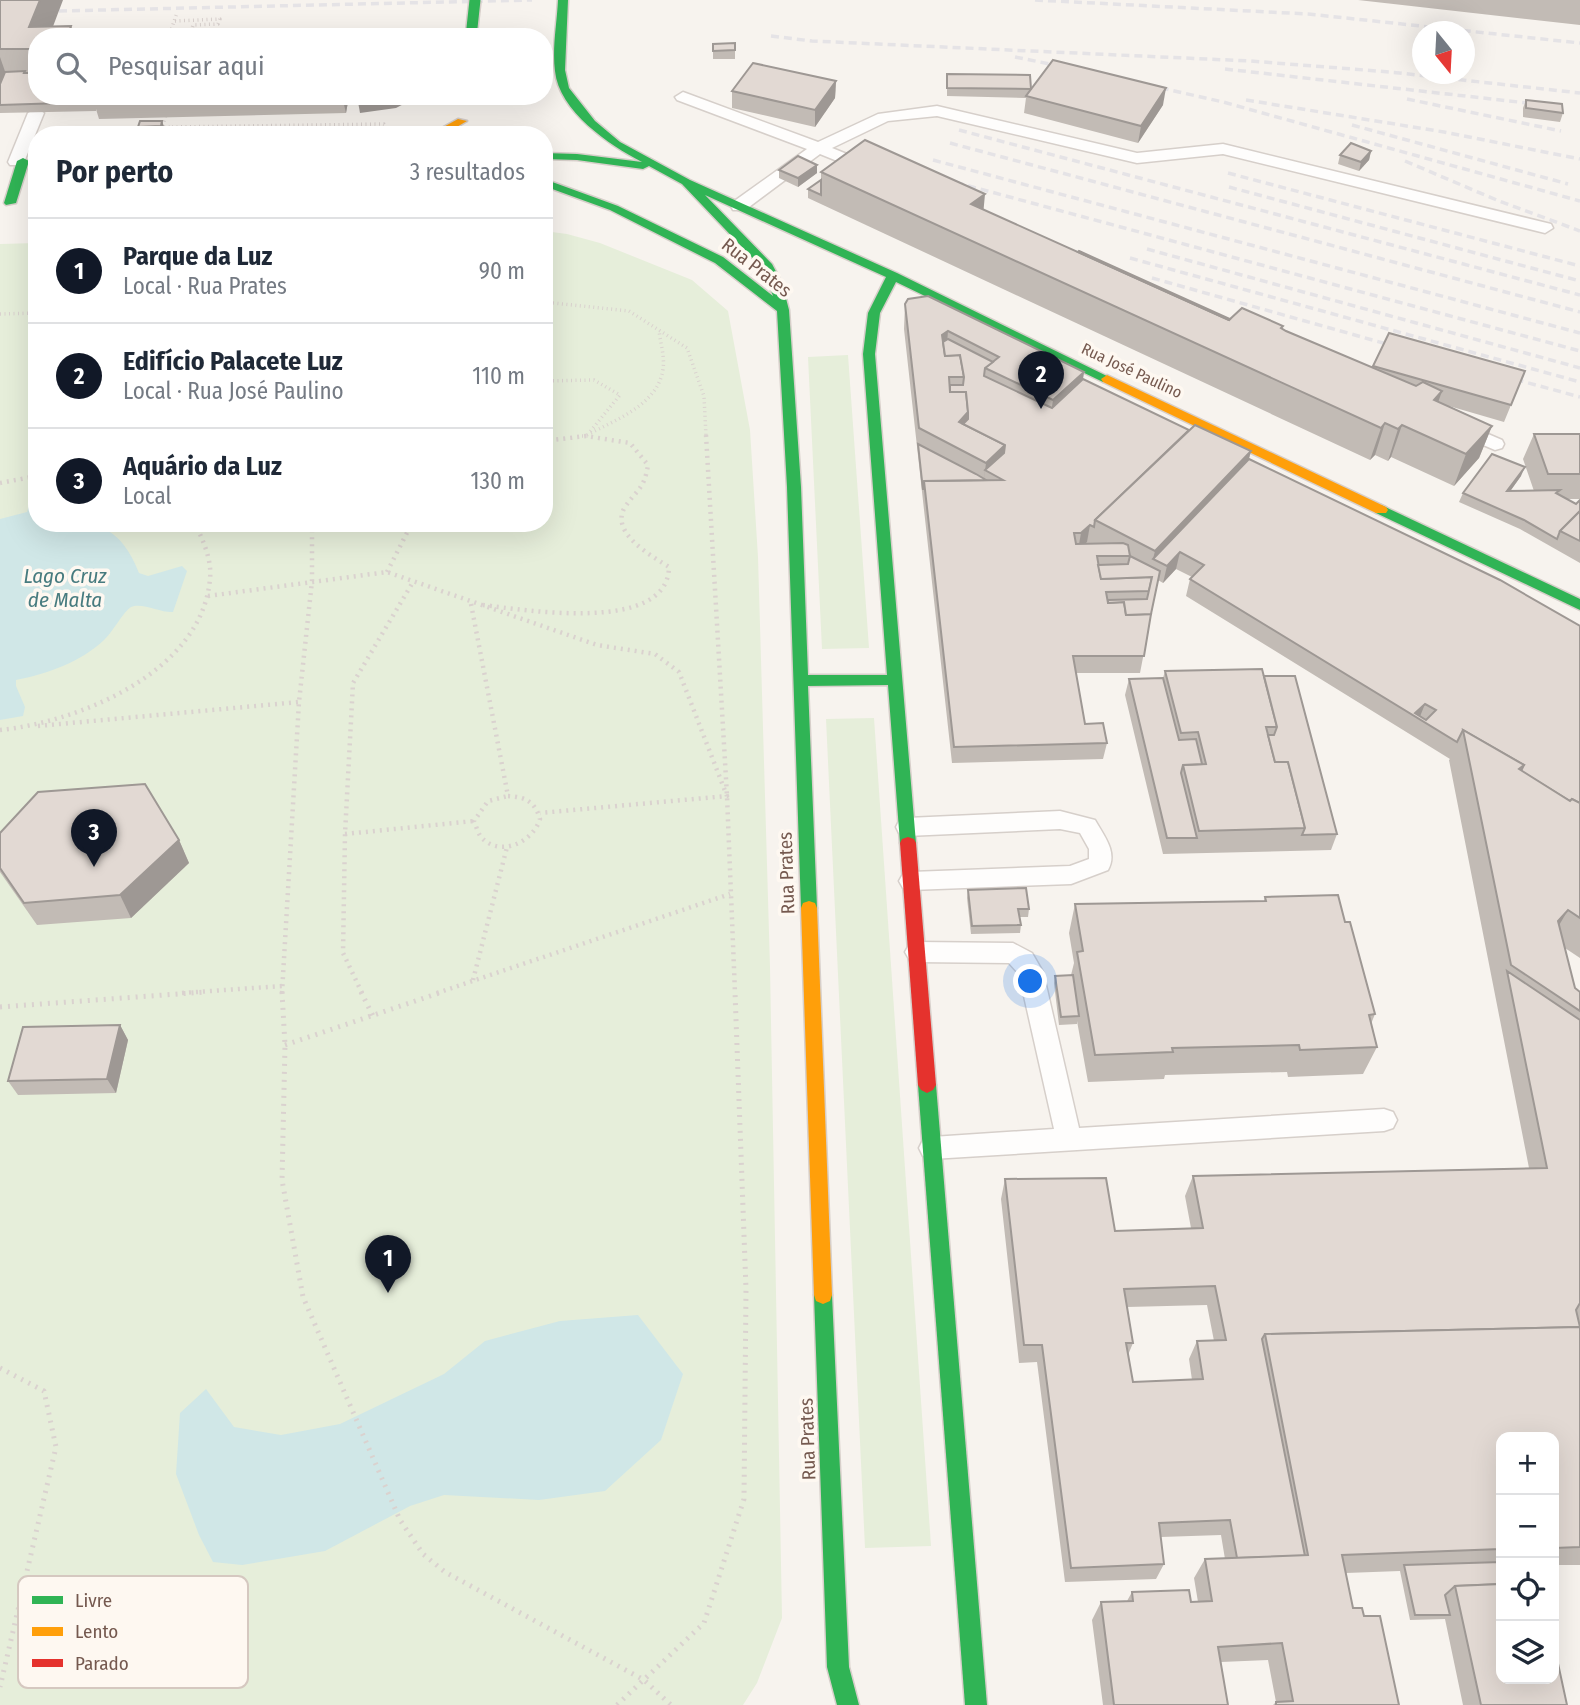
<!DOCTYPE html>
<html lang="pt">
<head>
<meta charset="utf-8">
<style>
	:root { --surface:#fff; --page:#f6f6f7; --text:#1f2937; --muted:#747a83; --line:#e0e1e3; --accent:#111827 }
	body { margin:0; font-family:"Fira Sans Condensed",sans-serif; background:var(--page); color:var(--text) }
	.controls { position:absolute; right:21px; bottom:21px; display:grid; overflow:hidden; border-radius:14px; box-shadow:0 7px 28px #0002 }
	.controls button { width:63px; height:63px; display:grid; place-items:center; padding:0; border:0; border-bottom:2px solid var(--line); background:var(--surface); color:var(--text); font:35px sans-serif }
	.compass { position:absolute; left:1412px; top:21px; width:63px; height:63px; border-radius:50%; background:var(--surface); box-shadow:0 7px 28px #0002; rotate:162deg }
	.you { position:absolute; left:1031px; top:982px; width:24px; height:24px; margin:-18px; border:5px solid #fff; border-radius:50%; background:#1a73e8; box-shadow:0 0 0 10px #1a73e833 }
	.badge { display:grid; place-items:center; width:46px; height:46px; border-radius:50%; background:var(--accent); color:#fff; font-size:23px; font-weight:700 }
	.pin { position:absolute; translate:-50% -58px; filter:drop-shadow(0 2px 4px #0008) }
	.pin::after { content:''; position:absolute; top:37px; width:24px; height:21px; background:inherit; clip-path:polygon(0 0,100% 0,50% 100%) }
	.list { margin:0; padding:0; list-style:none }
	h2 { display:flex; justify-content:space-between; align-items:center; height:91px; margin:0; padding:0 28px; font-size:30px }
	h2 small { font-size:23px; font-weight:400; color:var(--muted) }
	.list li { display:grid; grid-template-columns:46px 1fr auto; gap:21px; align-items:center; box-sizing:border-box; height:105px; padding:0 28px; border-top:2px solid var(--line) }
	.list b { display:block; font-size:26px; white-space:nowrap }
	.list p { margin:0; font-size:23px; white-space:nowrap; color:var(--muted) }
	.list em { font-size:23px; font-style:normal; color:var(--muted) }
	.icon { flex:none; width:38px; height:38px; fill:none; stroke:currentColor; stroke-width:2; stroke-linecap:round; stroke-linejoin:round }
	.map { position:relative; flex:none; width:1580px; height:1705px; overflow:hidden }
	.search { position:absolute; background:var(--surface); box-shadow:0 7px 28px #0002; left:28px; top:28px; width:525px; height:77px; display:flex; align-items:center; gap:18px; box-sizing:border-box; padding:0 24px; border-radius:28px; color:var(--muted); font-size:26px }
	.panel { position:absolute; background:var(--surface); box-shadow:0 7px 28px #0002; left:28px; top:126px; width:525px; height:406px; border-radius:28px }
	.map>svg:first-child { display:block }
</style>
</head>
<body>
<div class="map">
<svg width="1580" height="1705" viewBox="0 0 1580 1705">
	<rect width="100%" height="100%" fill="#f7f3ee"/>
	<!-- green -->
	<g fill="#e6eeda">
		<polygon points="544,231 567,234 600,243 692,280 728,311 750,430 758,557 770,967 782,1618 757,1683 743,1705 0,1705 0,244 37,243 37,523 544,523"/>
		<polygon points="848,355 869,648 822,649 808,357"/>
		<polygon points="874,718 931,1546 865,1548 826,719"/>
	</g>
	<!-- water -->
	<g fill="#d0e7e7">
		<path d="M36,484L37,523C88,523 117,517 139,573L148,576L182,566L187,571L173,612C161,613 142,602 131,607C124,611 112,633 104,640C81,662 47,674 16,680V686L25,707L23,716L0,720V519L27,512Z"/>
		<polygon points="638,1315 683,1374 661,1440 605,1491 539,1500 444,1495 410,1506 325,1551 242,1565 213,1562 199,1535 176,1474 180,1413 206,1389 234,1427 281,1435 340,1424 444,1374 485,1341 560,1321"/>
	</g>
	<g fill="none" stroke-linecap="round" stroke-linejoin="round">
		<defs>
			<g id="lane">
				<polygon points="683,92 818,142 878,114 937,106 1137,153 1223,144 1551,224 1553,228 1545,233 1223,154 1137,163 937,116 888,121 832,148 874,165 876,168 874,171 862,171 820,154 745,210 733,210 731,206 733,202 807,149 677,100 675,97"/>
				<polygon points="36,108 44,113 24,162 22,165 10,165 8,162 28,113"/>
				<polygon points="1460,422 1502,440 1504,444 1502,448 1495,450 1453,432 1451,428 1453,424"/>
				<path d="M1060,811L1095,820C1104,836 1118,852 1108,870L1071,884L911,890L903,888L899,881L903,874L911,872L1070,866L1089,859V849L1080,833L1060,829L907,836L899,833L896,827L899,821L907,818Z"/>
				<polygon points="917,942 1013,943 1032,953 1043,972 1079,1128 1384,1109 1393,1112 1397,1120 1393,1128 1384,1131 932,1159 923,1156 919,1148 923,1140 932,1137 1054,1129 1019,974 1009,963 917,962 909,959 905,952 909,945"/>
			</g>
			<g id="fast">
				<path d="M558,0H568L565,70L569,88L595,121L620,142L690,180L897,273L1113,379L1111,382H1103L896,282L880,313L875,354L916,843L914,847H902L900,843L888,685L808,686L817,908L815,913H803L801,908L787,487L777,311L715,263L610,210L544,186V179L618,206L723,257L773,296L763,269L682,184L649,166L643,169L577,160L544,159V153L577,154L642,162C609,145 559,111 555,71C552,48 557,23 558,0ZM705,195L886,277L868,313L863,354L887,675H808L801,487L789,310L782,283L772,264Z"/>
				<polygon points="23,158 29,161 16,203 6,205 4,203 17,161"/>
				<polygon points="1381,505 1580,599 1580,610 1376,513 1374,510 1376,507"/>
				<polygon points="927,1077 933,1080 936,1085 987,1705 965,1705 918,1085 921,1080"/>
				<polygon points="823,1286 830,1289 832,1295 849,1667 859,1705 837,1705 827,1667 814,1295 816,1289"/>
			</g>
			<g id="slow">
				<polygon points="458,119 467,121 443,135 429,135"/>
				<polygon points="1107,375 1386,507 1388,510 1386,513 1376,513 1103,382 1101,379"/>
				<polygon points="809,901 815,903 817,908 832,1295 830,1301 823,1304 816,1301 814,1295 801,908 803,903"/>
			</g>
			<polygon id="jam" points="908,837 914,839 916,843 936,1085 933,1090 927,1093 921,1090 918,1085 900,843 902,839"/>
		</defs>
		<!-- lane casing -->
		<use href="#lane" stroke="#d6cfca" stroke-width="3"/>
		<!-- fast casing -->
		<use href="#fast" stroke="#d7cfca" stroke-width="3"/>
		<!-- slow casing -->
		<use href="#slow" stroke="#d7cfca" stroke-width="3"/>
		<!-- jam casing -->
		<use href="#jam" stroke="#d7cfca" stroke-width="3"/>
		<!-- path-far2 -->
		<g stroke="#dad2cf" stroke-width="3.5" stroke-dasharray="1 3.5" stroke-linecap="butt">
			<polyline points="175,21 220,19 218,24 193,25 190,37"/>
			<polyline points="170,33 177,13"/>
			<polyline points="167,112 162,127 172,127 169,135"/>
			<polyline points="172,127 384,124 393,135"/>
			<polyline points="544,302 629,311 687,348 704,396 706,436"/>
			<polyline points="0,314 37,313"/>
			<polyline points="544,381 594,380 620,395 589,433"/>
			<path d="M587,435C615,420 658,405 663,369C665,356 660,342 659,330"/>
			<polyline points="582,436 589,436"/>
		</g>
		<!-- path-far1 -->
		<g stroke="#dad2cf" stroke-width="4.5" stroke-dasharray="2 5" stroke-linecap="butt">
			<polyline points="706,435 727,796 735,993"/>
			<polyline points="0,483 37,476"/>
			<polyline points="387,572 412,523"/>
			<polyline points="208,596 387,572 597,645 655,654 679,672 727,796 540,813"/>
			<polyline points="471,604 508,796"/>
			<path d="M483,605C525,610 668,634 669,567C652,556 609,533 625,507C637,489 644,490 648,465L630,443L586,436L544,441"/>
			<polyline points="38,726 299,702"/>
			<path d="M0,730C79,722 202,672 210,579C212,559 203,541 195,523"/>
			<path d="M508,796C526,797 535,802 540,819C533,842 500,858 481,837C478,833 476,826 474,821L488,801Z"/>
			<polyline points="345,834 474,821"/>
			<polyline points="473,980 507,847"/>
			<polyline points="182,993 282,986"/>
			<polyline points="282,993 299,702 312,581 312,523"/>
			<polyline points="362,993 343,953 345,834 353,683 413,582"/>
			<polyline points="437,993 730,894"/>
		</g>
		<!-- path -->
		<g stroke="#dad2cf" stroke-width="5" stroke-dasharray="2 6" stroke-linecap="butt">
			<polyline points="282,992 285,1045 282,1180 303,1297 400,1520 423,1554 445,1572 644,1680 671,1705"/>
			<polyline points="361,992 373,1016"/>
			<polyline points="0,1007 205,992"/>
			<polyline points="285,1045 442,992"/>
			<polyline points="0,1368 44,1391 56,1447 0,1687"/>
			<polyline points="617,1705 704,1623 744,1499 746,1289 735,992"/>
		</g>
		<!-- lane -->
		<use href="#lane" fill="#fefdfc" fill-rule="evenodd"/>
		<!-- fast -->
		<use href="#fast" fill="#30b455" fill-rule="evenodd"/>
		<!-- slow -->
		<use href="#slow" fill="#ff9f0a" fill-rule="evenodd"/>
		<!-- jam -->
		<use href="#jam" fill="#e5322d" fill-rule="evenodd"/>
		<!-- rail -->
		<g stroke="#e5e3e6" stroke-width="3.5" stroke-dasharray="8 5" stroke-linecap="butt">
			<polyline points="1035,0 1308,14 1580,43"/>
			<polyline points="59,11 532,0"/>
			<polyline points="771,36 812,41 1250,61 1390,72 1580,93"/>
			<polyline points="1015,57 1070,68"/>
			<polyline points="1225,69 1545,105"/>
			<polyline points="1148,85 1223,102 1580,201"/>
			<polyline points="1407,99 1561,131"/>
			<polyline points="1246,100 1444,132 1580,159"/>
			<polyline points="1352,125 1568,184"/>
			<polyline points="959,130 1580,295"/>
			<polyline points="950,143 1580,312"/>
			<polyline points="933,160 1580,333"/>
			<polyline points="1405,161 1499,201 1580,231"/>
			<polyline points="1228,173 1580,266"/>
			<polyline points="943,179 1580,351"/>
			<polyline points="1229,187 1580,281"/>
			<polyline points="1147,249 1580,368"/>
			<polyline points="1130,258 1580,382"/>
			<polyline points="1152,278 1401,348"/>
			<polyline points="1503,376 1580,397"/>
		</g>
		<defs>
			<polyline id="fast-bridge" points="471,37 475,0"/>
		</defs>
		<!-- fast-bridge casing -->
		<use href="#fast-bridge" stroke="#d7cfca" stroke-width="14" stroke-linecap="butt"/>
		<!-- fast-bridge -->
		<use href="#fast-bridge" stroke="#30b455" stroke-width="11"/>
	</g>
	<!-- wall -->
	<g fill="#c2bbb5" fill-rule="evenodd">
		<polygon points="0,0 37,37 37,96 349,96 346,113 99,119 96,109 96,111 0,113"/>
		<polygon points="1358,0 1580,0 1580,25"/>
		<polygon points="735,43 735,59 713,59 713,44"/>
		<polygon points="947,74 1030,75 1031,90 1163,105 1138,143 1024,113 1026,98 947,96"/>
		<polygon points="836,81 835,98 815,127 732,108 732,91"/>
		<polygon points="1526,100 1563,113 1560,122 1523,117 1523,108"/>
		<polygon points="162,121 165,130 163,135 140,135 138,127"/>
		<polygon points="1371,151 1369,160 1359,171 1338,164 1340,155"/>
		<polygon points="779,170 817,173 798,187 779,178"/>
		<polygon points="821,172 983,210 1230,319 1283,326 1282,329 1372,367 1389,333 1525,371 1504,422 1449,406 1492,426 1479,458 1454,486 1391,457 1388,461 1375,455 1370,460 808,198 808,189 821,180"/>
		<path d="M905,304L1084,372L1083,379L1189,430L1251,451L1249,459L1580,626V958L1565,948L1575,988L1580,992V1565H1554V1437H1501V1679L1567,1705H1463L1445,1619L1410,1620L1400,1571L1346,1573L1353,1608L1364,1616L1399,1705H1273L1276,1702L1268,1660L1221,1662L1228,1705H1103L1092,1620L1101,1602L1127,1601L1132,1592L1191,1602H1198L1194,1578L1205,1559H1225L1221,1535L1161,1537L1164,1564L1156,1579L1065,1582L1037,1362L1019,1363L1001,1199L1005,1179L1115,1231L1191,1228L1185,1196L1193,1176L1529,1168L1449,760L1450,759L1186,596L1190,579L1192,577L1176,569L1163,583L1158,580L1140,673H1076L1085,724L1107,743L1103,759L952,763L904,329ZM1207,1305L1214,1341H1197L1189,1359L1192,1380L1133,1382L1128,1355L1133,1343L1127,1307Z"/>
		<polygon points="1534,434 1580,434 1580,499 1566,499 1576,504 1580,500 1580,563 1520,529 1459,502 1463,493 1521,476 1510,491 1534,491 1523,459"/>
		<polygon points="1165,671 1264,676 1337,834 1331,850 1163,854 1125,695 1129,679 1163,678"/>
		<polygon points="0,833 179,840 189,863 131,918 37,925 0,872"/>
		<polygon points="968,890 1029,909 1028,917 1020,917 1021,925 1020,933 971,934 967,898"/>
		<polygon points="1265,897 1345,922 1375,1014 1371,1024 1377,1047 1363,1074 1288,1077 1287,1072 1165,1075 1164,1079 1088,1082 1077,1021 1077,1024 1059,1025 1054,983 1055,976 1071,975 1074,963 1069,933 1075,904 1264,901"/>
		<polygon points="120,1025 128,1040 116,1093 18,1095 8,1081"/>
	</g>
	<!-- shaded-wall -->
	<g fill="#9e9894">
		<polygon points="40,0 63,0 49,37 29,27"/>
		<polygon points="71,26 75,37 67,37"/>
		<polygon points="0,57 8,80 0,98"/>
		<polygon points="836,81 835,98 815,127 815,110"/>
		<polygon points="1166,88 1163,105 1138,143 1141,126"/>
		<polygon points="342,96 349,96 346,113"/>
		<polygon points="357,96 419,96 396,108 360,113"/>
		<polygon points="162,121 165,130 163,135 161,126"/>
		<polygon points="1371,151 1369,160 1359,171 1361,162"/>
		<polygon points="817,165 817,173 798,187 798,178"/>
		<polygon points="985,194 982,226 971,204"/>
		<polygon points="948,331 946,356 942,335"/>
		<polygon points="1084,372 1080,397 1049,426 1053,400"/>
		<polygon points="1442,391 1431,423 1434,400"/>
		<polygon points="968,412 966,434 959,422"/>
		<polygon points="1385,423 1375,455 1370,460 1381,428"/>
		<polygon points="1402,425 1391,457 1388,461 1398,429"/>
		<polygon points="1492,426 1479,458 1454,486 1466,454"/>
		<polygon points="1005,445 1002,470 985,470 983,487 986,463"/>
		<polygon points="1251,451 1244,476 1153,559 1155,551"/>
		<polygon points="1525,467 1521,476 1504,500 1507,491"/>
		<polygon points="1090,525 1087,542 1078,550 1081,533"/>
		<polygon points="1180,552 1176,569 1163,583 1167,566"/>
		<polygon points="1425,704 1419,719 1415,713"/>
		<polygon points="179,840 189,863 131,918 120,895"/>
		<polygon points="1568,910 1551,939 1558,921"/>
		<polygon points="120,1025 128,1040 116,1093 107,1079"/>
	</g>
	<!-- building -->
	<g fill="#e2d9d3" stroke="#9e9894" stroke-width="2" fill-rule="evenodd">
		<polygon points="0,0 40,0 29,27 71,26 67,37 37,37 37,49 0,49"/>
		<polygon points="735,43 735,50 713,51 713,44"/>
		<polygon points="1053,60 1166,88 1141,126 1026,96"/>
		<polygon points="753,63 836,81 815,110 732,91"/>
		<polygon points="25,71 24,73 37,73 37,96 92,96 93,102 0,105 0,84 5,72"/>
		<polygon points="947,74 1030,75 1031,89 947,88"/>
		<polygon points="1526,100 1562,104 1563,113 1526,108"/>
		<polygon points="140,121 162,121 161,126 138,127"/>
		<polygon points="865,140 985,194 971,204 1229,320 1242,308 1283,326 1281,328 1286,331 1416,386 1423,382 1442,391 1434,400 1492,426 1466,454 1402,425 1398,429 1385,423 1381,428 821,172"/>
		<polygon points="1351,143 1371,151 1361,162 1340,155"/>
		<polygon points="798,156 817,165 798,178 779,170"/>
		<polygon points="821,180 821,195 808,189"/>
		<polygon points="1079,251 1230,319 1229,320 1078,252"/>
		<polygon points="928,296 1084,372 1053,400 985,368 999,357 948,331 942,335 945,356 960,355 964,377 949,377 950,392 966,392 968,412 959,422 1005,445 986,463 919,428 905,304 908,299"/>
		<polygon points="1389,333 1525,371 1511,405 1373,366"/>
		<polygon points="948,339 993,362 985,368 984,376 1052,408 1083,379 1189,430 1095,520 1094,527 1090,525 1081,533 1074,533 1076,544 1123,543 1128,545 1130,556 1097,556 1101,579 1152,577 1149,591 1106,592 1108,603 1124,602 1126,615 1151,614 1144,656 1073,656 1085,724 1103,723 1107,743 954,747 924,481 1003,480 985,470 1004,453 1005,445 963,424 968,419 968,412 966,392 950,392 950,385 963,385 964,377 960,355 945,356 943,342"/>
		<polygon points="1195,425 1251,451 1155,551 1095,520"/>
		<polygon points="1534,434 1580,434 1580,474 1548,474"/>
		<polygon points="918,444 976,474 986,480 924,481 923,490"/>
		<polygon points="1492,454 1525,467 1507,491 1560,490 1556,493 1576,504 1580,500 1580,511 1560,531 1557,539 1524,520 1463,493"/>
		<path d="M1249,459L1500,580L1580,626V803L1572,799L1570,801L1521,771L1524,765L1463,730L1457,742L1190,579L1204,565L1180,552L1167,566L1153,559ZM1425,704L1436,710L1426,720L1415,713Z"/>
		<polygon points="1580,511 1580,541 1560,531"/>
		<polygon points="1130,556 1160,571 1151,614 1126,615 1124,602 1108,603 1108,600 1147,599 1152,577 1101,579 1098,565 1128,564"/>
		<polygon points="1262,669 1277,727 1266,727 1275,762 1288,762 1305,828 1199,831 1183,765 1206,764 1198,732 1181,733 1165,671"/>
		<polygon points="1264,676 1295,676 1337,834 1302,835 1305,828 1288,762 1275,762 1268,735 1274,735 1277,727"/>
		<polygon points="1163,678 1179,740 1196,739 1202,764 1183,765 1181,773 1197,838 1167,838 1129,679"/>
		<polygon points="1463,730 1524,765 1519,769 1570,801 1572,799 1580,803 1580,918 1568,910 1558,921 1575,988 1580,992 1580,1011 1511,965"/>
		<polygon points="145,784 179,840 120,895 24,903 0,868 0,833 38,792"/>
		<polygon points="1026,888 1029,909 1018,909 1021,925 972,926 968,890"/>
		<polygon points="1338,895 1345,922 1350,922 1375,1014 1369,1015 1377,1047 1300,1050 1299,1045 1172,1048 1173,1052 1095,1055 1077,952 1083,951 1075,904 1266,901 1265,897"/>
		<path d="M1507,971L1580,1020V1303L1576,1310L1580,1327L1265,1334L1262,1339L1305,1556L1237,1558L1230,1520L1159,1523L1164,1564L1071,1568L1042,1345H1024L1005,1179L1106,1178L1115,1231L1203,1228L1193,1176L1547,1168ZM1215,1286L1226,1340L1197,1341L1203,1379L1133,1382L1126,1343H1133L1124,1289Z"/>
		<polygon points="1073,975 1079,1016 1061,1017 1055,976"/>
		<polygon points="120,1025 107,1079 8,1081 23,1027"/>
		<polygon points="1580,1327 1580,1547 1554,1548 1554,1437 1501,1437 1501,1549 1342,1555 1353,1608 1362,1608 1364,1616 1380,1616 1399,1705 1276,1705 1276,1702 1293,1701 1282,1643 1218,1647 1228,1705 1114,1705 1101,1602 1133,1601 1132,1592 1189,1590 1191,1602 1212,1601 1205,1559 1308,1555 1265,1334"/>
		<polygon points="1501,1562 1501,1584 1455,1586 1445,1595 1450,1615 1415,1615 1404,1565"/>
		<polygon points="1501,1584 1501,1679 1554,1679 1554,1645 1567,1705 1481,1705 1455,1586"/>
	</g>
	<g text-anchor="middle" stroke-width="7" stroke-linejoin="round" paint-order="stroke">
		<!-- far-street labels -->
		<g font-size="16" fill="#75594f" stroke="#fef8f1">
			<text transform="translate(1132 370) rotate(25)" y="6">Rua José Paulino</text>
		</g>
		<!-- street labels -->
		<g font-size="19" fill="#75594f" stroke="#fef8f1">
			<text transform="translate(757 267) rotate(38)" y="7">Rua Prates</text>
			<text transform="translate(786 873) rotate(-92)" y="7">Rua Prates</text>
			<text transform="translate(807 1439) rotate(-92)" y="7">Rua Prates</text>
		</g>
		<!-- water labels -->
		<g font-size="21" font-style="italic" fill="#477b7f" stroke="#fef8f1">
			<text x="65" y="583">Lago Cruz<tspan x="65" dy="24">de Malta</tspan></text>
		</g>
	</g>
	<!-- legend -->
	<rect x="18" y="1576" width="230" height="112" rx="10" fill="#fef8f1" stroke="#d5c8c0" stroke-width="2"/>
	<rect x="32" y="1596" width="31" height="8" fill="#30b455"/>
	<rect x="32" y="1627" width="31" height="9" fill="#ff9f0a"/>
	<rect x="32" y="1659" width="31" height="8" fill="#e5322d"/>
	<g font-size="19" fill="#75594f">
		<text x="75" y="1607">Livre</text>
		<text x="75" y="1638">Lento</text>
		<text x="75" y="1670">Parado</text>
	</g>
</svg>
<div class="controls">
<button>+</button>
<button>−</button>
<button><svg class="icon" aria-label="locate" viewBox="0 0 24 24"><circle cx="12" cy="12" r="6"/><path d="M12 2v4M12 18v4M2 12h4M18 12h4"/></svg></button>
<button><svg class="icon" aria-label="layers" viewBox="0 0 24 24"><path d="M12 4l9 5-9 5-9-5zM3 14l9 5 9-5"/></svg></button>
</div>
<svg class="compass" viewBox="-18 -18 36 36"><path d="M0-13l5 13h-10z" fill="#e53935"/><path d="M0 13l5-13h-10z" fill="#747a83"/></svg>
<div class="you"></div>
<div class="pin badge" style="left:388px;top:1293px">1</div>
<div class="pin badge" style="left:1041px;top:409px">2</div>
<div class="pin badge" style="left:94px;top:867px">3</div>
<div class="search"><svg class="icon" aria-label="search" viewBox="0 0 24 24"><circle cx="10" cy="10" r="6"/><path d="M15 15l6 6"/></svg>Pesquisar aqui</div>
<section class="panel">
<h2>Por perto<small>3 resultados</small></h2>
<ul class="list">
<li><span class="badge">1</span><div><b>Parque da Luz</b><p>Local · Rua Prates</p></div><em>90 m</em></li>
<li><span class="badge">2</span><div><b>Edifício Palacete Luz</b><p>Local · Rua José Paulino</p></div><em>110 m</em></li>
<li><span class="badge">3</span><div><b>Aquário da Luz</b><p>Local</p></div><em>130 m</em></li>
</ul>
</section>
</div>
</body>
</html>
